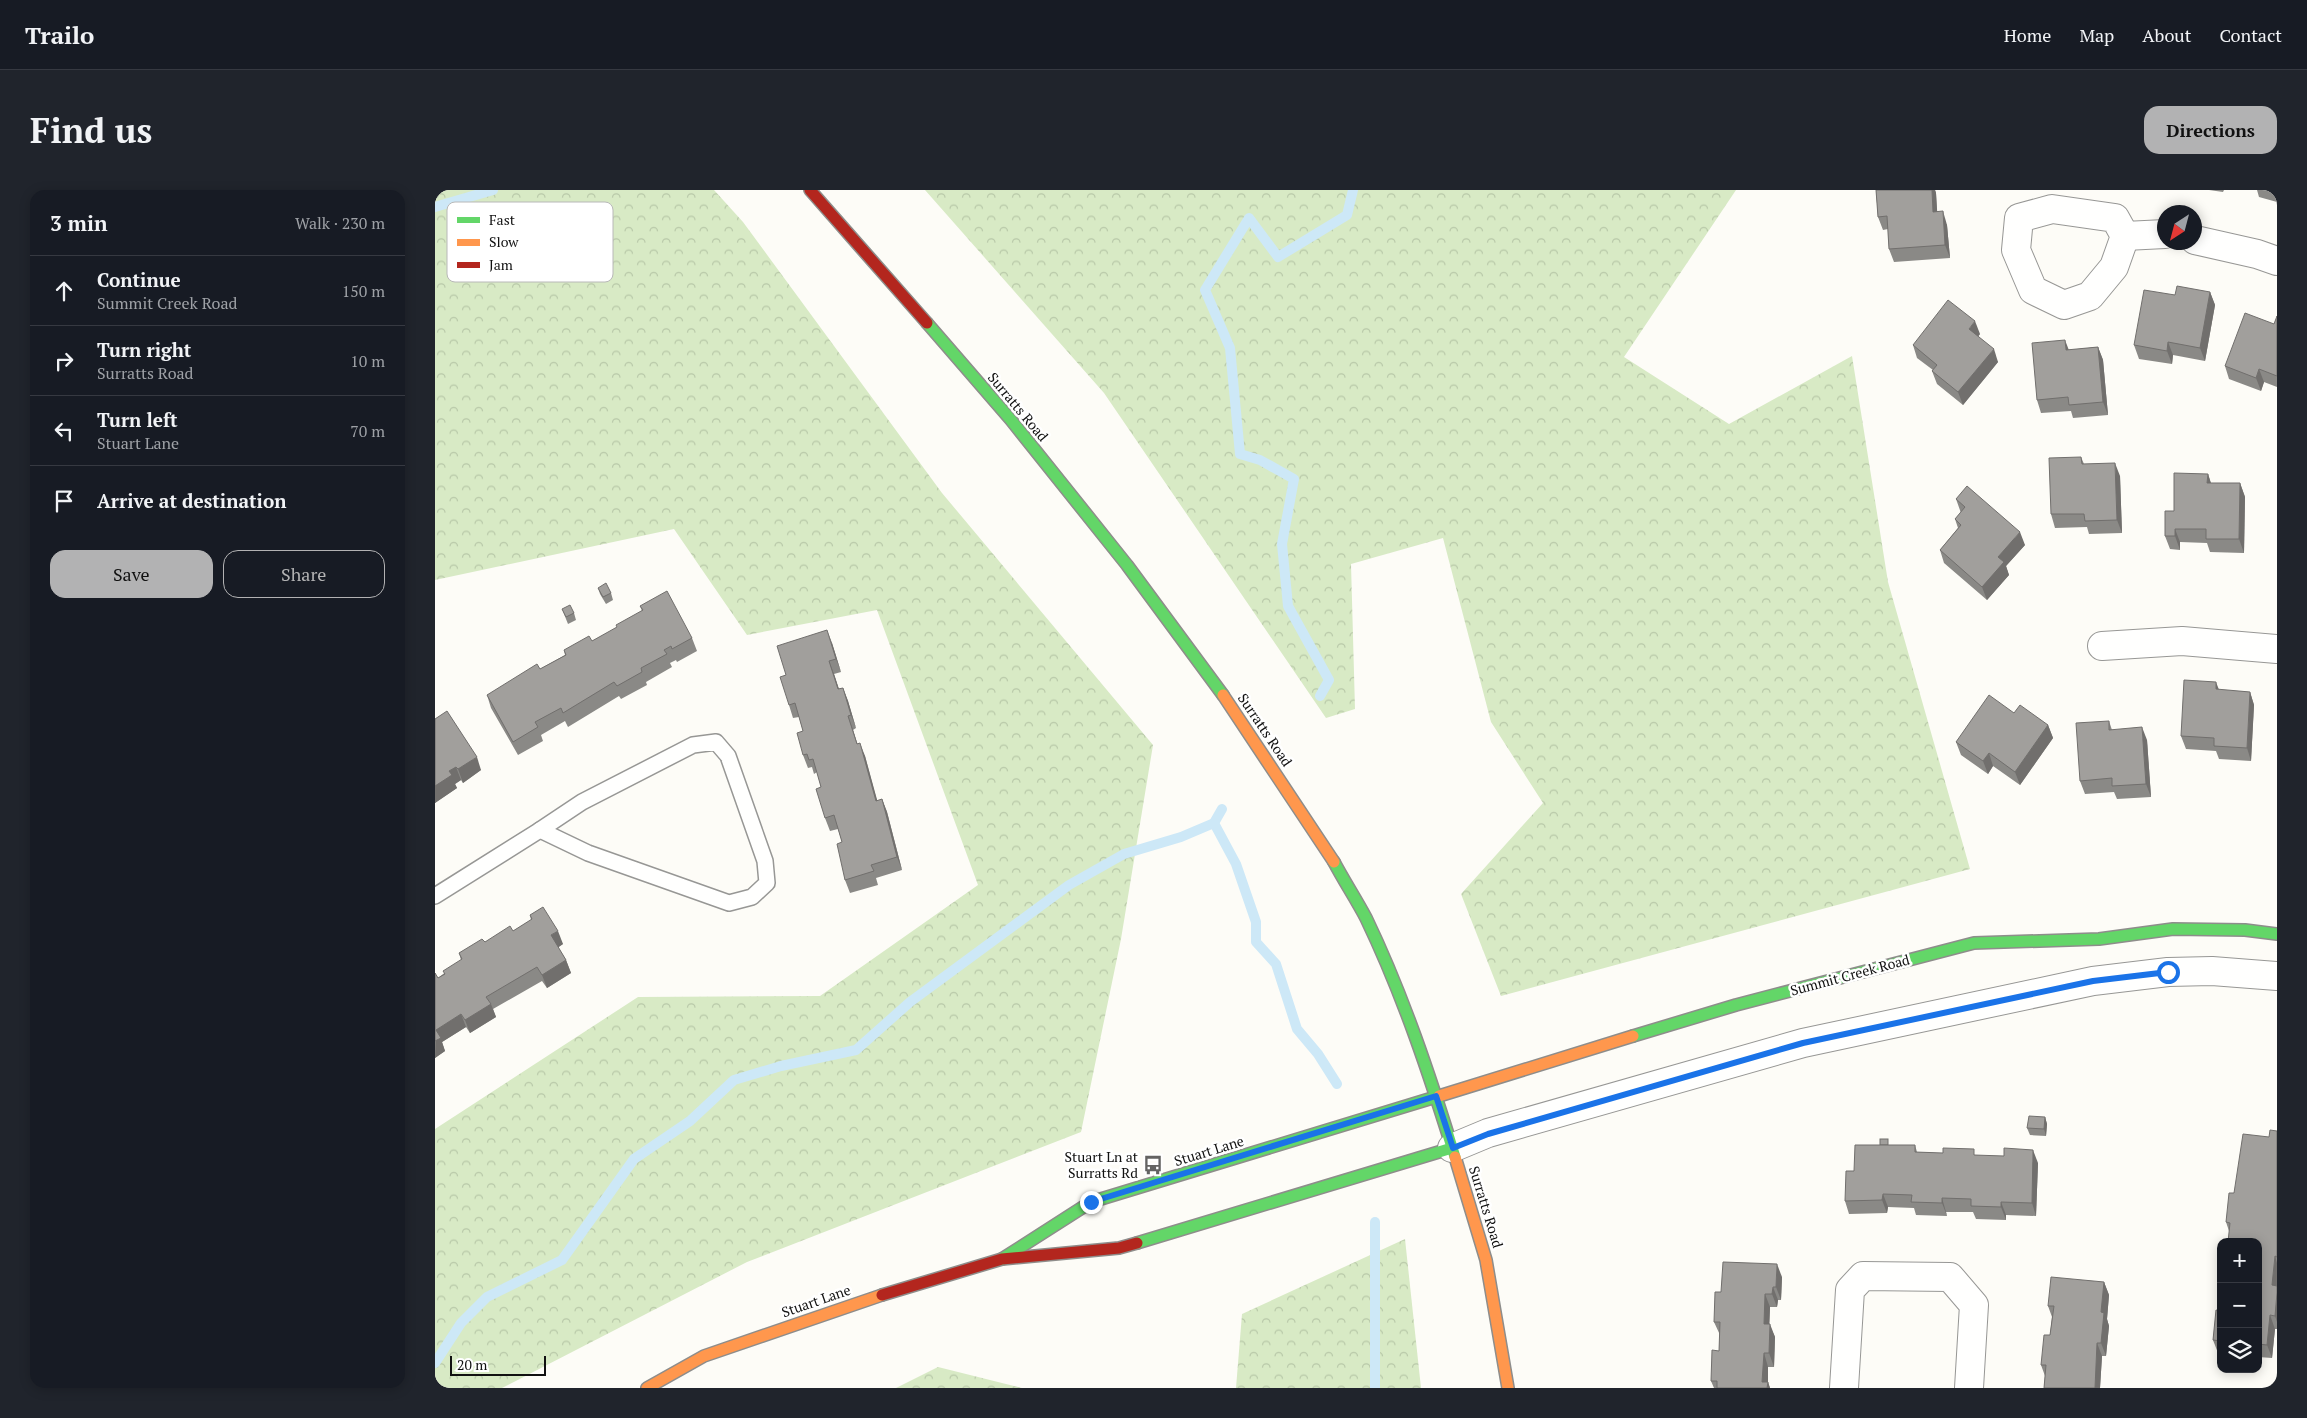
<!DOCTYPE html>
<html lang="en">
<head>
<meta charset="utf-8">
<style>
	:root { --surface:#171b24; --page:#20242c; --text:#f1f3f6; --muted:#9ea1a6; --line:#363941; --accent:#b2b2b3 }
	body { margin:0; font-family:"PT Serif",serif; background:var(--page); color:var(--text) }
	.controls { position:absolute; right:15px; bottom:15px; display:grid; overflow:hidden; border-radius:10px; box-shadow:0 2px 12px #0003 }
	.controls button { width:45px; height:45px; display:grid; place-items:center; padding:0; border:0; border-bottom:1px solid var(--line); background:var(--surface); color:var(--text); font:25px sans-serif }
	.compass { position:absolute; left:1722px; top:15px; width:45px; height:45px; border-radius:50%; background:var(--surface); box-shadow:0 2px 12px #0003; rotate:216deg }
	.scale { position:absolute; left:15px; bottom:12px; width:96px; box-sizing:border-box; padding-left:5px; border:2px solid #111; border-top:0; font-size:14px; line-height:18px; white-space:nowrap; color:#111; -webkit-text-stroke:4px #fff; paint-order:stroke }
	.stop { position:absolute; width:15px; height:15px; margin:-11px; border:4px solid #1a73e8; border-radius:50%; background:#fff }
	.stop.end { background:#1a73e8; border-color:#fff; box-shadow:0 1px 5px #0008 }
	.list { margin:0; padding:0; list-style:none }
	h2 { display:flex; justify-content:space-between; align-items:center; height:65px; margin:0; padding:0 20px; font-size:21px }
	h2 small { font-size:16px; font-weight:400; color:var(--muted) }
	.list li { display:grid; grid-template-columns:32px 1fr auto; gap:15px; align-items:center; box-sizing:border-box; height:70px; padding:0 20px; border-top:1px solid var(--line) }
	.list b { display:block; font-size:19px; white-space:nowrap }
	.list p { margin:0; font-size:16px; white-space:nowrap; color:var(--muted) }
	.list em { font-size:16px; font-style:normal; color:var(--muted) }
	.actions { display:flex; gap:10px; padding:15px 20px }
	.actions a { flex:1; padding:11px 0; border:1px solid var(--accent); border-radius:15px; text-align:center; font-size:18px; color:var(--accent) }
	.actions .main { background:var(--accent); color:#111 }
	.icon { flex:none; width:28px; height:28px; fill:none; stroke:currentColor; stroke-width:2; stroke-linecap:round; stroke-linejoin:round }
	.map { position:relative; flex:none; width:1842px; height:1198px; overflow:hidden; border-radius:15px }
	header { display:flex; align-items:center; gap:30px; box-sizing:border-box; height:70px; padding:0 25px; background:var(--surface); border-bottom:1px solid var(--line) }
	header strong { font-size:24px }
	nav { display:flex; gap:28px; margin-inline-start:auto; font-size:18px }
	.intro { display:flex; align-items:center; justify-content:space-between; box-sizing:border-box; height:120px; padding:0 30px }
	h1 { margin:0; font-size:35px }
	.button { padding:12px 22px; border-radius:15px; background:var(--accent); color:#111; font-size:18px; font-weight:700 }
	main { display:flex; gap:30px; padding:0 30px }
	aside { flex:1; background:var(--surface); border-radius:15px; box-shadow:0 2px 12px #0003 }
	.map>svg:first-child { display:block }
</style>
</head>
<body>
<header>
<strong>Trailo</strong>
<nav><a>Home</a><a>Map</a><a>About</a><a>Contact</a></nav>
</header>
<div class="intro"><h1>Find us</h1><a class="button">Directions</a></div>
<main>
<aside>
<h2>3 min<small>Walk · 230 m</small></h2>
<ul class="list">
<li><svg class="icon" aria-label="ahead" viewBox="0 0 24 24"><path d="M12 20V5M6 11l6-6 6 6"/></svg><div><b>Continue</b><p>Summit Creek Road</p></div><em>150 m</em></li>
<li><svg class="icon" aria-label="right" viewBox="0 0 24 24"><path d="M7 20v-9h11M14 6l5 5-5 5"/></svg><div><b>Turn right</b><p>Surratts Road</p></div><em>10 m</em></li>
<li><svg class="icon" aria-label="left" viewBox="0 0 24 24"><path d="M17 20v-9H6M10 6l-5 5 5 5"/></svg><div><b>Turn left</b><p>Stuart Lane</p></div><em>70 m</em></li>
<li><svg class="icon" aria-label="arrive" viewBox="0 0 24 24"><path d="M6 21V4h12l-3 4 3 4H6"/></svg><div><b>Arrive at destination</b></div></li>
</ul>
<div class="actions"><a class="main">Save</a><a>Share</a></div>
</aside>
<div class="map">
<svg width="1842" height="1198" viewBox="0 0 1842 1198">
	<defs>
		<pattern id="forest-crowns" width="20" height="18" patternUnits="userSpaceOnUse" patternTransform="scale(1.25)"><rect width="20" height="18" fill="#d8eac5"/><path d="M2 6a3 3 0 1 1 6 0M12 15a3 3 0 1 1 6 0" fill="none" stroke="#b8c8a8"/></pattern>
	</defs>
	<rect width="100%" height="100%" fill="#fdfcf7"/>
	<!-- forest -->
	<g fill="url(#forest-crowns)">
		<polygon points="0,0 279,0 308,32 507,303 718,555 686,749 646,942 312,1072 67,1198 0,1198 0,939 203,807 385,806 543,695 442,420 312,445 239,339 0,390"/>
		<polygon points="490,0 1301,0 1189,167 1294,234 1417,166 1453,392 1535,679 1066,806 1026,704 1108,613 1056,532 1008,348 916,374 920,519 891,528 669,203"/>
		<polygon points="970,1049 986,1198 801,1198 807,1124"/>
		<polygon points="503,1177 587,1198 461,1198"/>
	</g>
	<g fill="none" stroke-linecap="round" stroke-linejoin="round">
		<!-- stream -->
		<g stroke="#cde8f7" stroke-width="10">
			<polyline points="0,17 58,0"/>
			<polyline points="885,506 894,490 853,416 847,354 859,289 825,270 805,264 795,158 770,100 814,28 843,67 912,25 918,0"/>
			<polyline points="779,633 801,674 821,732 821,752 841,774 862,839 883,864 902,894"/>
			<polyline points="940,1032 940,1198"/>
			<polyline points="0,1173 26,1133 52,1107 127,1070 199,969 255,931 299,890 346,876 421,860 475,812 634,695 689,664 746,647 779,633 787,619"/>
		</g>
		<defs>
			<g id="lane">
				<polygon points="281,552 293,566 330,671 332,693 317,707 294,713 153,663 105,640 147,612 258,555"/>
				<polyline points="0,706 105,640"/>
			</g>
			<g id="street">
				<polygon points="1617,19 1680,28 1690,46 1679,77 1655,106 1629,115 1598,100 1581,60 1584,28"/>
				<polyline points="1690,46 1730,44"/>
				<polyline points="1760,50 1822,64 1842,71"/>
				<polyline points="1667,456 1747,451 1842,459"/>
				<polyline points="1017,958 1053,943 1368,853 1658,791 1733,782 1777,781 1842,786"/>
				<polyline points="1409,1198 1415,1100 1428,1086 1515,1087 1539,1115 1534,1198"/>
			</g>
			<g id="fast">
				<polyline points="492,133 576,230 692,375 788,505"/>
				<path d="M899,672C909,691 921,709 931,728C968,805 995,886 1020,967"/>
				<polyline points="1198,846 1301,815 1539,753 1664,749 1738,739 1810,740 1842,744"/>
				<polyline points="702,1053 1017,958"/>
				<polyline points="567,1069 656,1012 1004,906"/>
			</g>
			<g id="slow">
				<polyline points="788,505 899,672"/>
				<polyline points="1004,906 1198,846"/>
				<polyline points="1020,967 1051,1070 1073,1198"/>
				<polyline points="212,1198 269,1166 447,1105"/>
			</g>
			<g id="jam">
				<polyline points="375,0 492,133"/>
				<polyline points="447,1105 567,1069 684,1058 702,1053"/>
			</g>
		</defs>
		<!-- lane casing -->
		<use href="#lane" stroke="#979795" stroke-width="18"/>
		<!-- street casing -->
		<use href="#street" stroke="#979795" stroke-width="30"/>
		<!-- fast casing -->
		<use href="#fast" stroke="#8e8d8b" stroke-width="14"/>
		<!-- slow casing -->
		<use href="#slow" stroke="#8e8d8b" stroke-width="14"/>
		<!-- jam casing -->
		<use href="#jam" stroke="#8e8d8b" stroke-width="14"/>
		<!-- lane -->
		<use href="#lane" stroke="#fffffe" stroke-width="15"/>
		<!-- street -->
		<use href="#street" stroke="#fffffe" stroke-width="28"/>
		<!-- fast -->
		<use href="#fast" stroke="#63d668" stroke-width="11"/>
		<!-- slow -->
		<use href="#slow" stroke="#ff974d" stroke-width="11"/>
		<!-- jam -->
		<use href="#jam" stroke="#b3261e" stroke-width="11"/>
	</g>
	<!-- wall -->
	<g fill="#8a8986">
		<polygon points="1441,0 1500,0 1501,3 1502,22 1512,35 1515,68 1459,72 1454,59 1453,39 1448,40 1443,27"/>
		<polygon points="1774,0 1789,0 1788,2"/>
		<polygon points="1822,0 1842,0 1842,12 1824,7"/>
		<polygon points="1775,102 1780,115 1770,171 1738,165 1737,174 1704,169 1699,155 1740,105"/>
		<polygon points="1842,126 1842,197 1829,192 1826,201 1794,189 1790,176 1839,134"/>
		<polygon points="1545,144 1543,146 1563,172 1528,215 1502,194 1497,181 1498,180 1482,168 1478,155"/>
		<polygon points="1663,157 1668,170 1673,225 1638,228 1636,221 1606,223 1602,210 1633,160"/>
		<polygon points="1646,267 1649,274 1685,286 1687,343 1654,344 1652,337 1620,338 1616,324"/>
		<polygon points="1773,284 1776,293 1805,293 1810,307 1809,363 1775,362 1772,353 1745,352 1745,360 1735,359 1730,346 1739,321"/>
		<polygon points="1521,309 1590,355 1571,376 1574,385 1552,410 1509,373 1505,360 1523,338 1520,329 1526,323"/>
		<polygon points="163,398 176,403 178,410 171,414 165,404"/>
		<polygon points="205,416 257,448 262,461 242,472 241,470 235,473 237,477 211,492 212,495 186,509 184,506 133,537 130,531 106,545 108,551 83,565 56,518 52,505 105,479 130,465 129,460 157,451 182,438 207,421"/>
		<polygon points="127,419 139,423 141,430 133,434"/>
		<polygon points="397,453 406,482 399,484 404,499 408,498 413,511 421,538 418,540 422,554 430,566 442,611 447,609 452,622 467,680 441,688 443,695 415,703 410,690 407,652 403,639 395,641 390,628 386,597 382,582 379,584 377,577 373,578 368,565 368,541 364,527 358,528 354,515 351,485"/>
		<polygon points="1784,500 1815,502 1819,515 1816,571 1784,569 1781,561 1751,559 1746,546"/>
		<polygon points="1579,523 1613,535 1618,548 1585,595 1558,576 1553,584 1526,565 1521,552"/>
		<polygon points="0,529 46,580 28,593 26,590 20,594 22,598 0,613"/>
		<polygon points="1674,531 1677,540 1712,550 1716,607 1682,609 1679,602 1650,604 1645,591"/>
		<polygon points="95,725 128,754 123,757 131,770 136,783 112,798 107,791 58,819 61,827 35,843 31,837 7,852 10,861 0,868 0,783 3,788 26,770 24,763 50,752 78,741 96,730"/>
		<polygon points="1610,927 1612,934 1611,946 1595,945 1592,938"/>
		<polygon points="1842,941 1842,1139 1840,1139 1837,1168 1823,1167 1823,1052 1794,1041 1791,1032 1799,1003 1834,947"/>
		<polygon points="1455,955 1480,955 1482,962 1541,965 1603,973 1601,1026 1571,1025 1571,1030 1541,1029 1538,1022 1511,1022 1512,1026 1481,1025 1479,1018 1453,1017 1452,1023 1414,1024 1410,1011 1419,981"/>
		<polygon points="1347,1087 1346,1110 1343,1110 1342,1117 1335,1117 1334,1134 1340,1147 1339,1177 1333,1177 1333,1192 1335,1198 1279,1198 1276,1191 1284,1161 1285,1145 1279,1132 1286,1102"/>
		<polygon points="1669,1092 1674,1105 1672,1129 1674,1136 1671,1166 1667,1166 1665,1198 1609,1198 1610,1186 1606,1175 1615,1145 1617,1127 1613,1116"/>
		<polygon points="1786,1121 1786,1164 1783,1163 1778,1150"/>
	</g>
	<!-- shaded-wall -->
	<g fill="#716f6d">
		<polygon points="1497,0 1500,0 1501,3 1503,35 1498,22"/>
		<polygon points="1508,21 1512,35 1515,68 1510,55"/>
		<polygon points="1775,102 1780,115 1770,171 1765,158"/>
		<polygon points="1540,131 1545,144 1539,152 1534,139"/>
		<polygon points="1630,150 1635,163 1631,160"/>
		<polygon points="1733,152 1738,165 1737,174 1732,161"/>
		<polygon points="1663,157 1668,170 1673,225 1668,212"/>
		<polygon points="1559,159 1563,172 1528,215 1523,202"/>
		<polygon points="1824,179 1829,192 1826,201 1821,188"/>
		<polygon points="1680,273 1685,286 1687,343 1682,330"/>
		<polygon points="1773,284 1777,297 1772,293"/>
		<polygon points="1805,293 1810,307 1809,363 1804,349"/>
		<polygon points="1740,339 1745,352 1745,360 1740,346"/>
		<polygon points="1585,342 1590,355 1571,376 1574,385 1552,410 1547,397 1563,367"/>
		<polygon points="392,440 397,453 406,482 401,469"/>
		<polygon points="394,471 399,484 408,512 403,499"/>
		<polygon points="1781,492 1786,505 1781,499"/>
		<polygon points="408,498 413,511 421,538 416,525"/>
		<polygon points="1815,502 1819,515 1816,571 1812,558"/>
		<polygon points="413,526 418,540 427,568 422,554"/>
		<polygon points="1613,535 1618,548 1585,595 1580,582"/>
		<polygon points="1707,537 1712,550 1716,607 1711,594"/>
		<polygon points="425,553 430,566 446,624 441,611"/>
		<polygon points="1554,563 1558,576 1553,584 1548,571"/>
		<polygon points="42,567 46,580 28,593 23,579"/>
		<polygon points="21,577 26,590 20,594 22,598 0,613 0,596 14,581"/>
		<polygon points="447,609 452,622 467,680 462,667"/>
		<polygon points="123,741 128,754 121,759 116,745"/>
		<polygon points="131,770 136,783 112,798 107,785"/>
		<polygon points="56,814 61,827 35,843 30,830"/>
		<polygon points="26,824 31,837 7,852 10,861 0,868 1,840"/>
		<polygon points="1610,927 1612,934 1611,946 1609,939"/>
		<polygon points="1598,960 1603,973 1601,1026 1597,1013"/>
		<polygon points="1448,1004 1453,1017 1452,1023 1447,1010"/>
		<polygon points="1507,1008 1511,1022 1512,1026 1507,1013"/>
		<polygon points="1566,1012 1571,1025 1571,1030 1566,1017"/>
		<polygon points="1840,1066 1842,1073 1842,1132 1840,1126 1837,1095"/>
		<polygon points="1342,1074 1347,1087 1346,1110 1341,1097"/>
		<polygon points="1669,1092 1674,1105 1672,1129 1674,1136 1671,1166 1666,1153 1666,1122"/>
		<polygon points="1338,1097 1343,1110 1342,1117 1337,1104"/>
		<polygon points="1330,1104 1335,1117 1334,1147 1329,1134"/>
		<polygon points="1835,1125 1840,1139 1837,1168 1832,1155"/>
		<polygon points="1335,1134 1340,1147 1339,1177 1334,1163"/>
		<polygon points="1662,1153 1667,1166 1665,1198 1660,1198"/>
		<polygon points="1329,1163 1333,1177 1333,1192 1335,1198 1329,1198 1327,1192"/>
	</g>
	<!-- building -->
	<g fill="#a19f9c" stroke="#716f6d">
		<polygon points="1441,0 1497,0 1498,22 1508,21 1510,55 1454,59 1452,26 1443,27"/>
		<polygon points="1742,96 1775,102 1765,158 1733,152 1732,161 1699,155 1709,100 1740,105"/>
		<polygon points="1513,110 1540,131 1534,139 1559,159 1523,202 1497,181 1502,175 1478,155"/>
		<polygon points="1810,123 1839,134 1842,126 1842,186 1824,179 1821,188 1790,176"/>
		<polygon points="1630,150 1631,160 1663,157 1668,212 1634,215 1633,207 1602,210 1597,153"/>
		<polygon points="1646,267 1647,274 1680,273 1682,330 1650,331 1649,324 1616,324 1614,268"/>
		<polygon points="1739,283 1773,284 1772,293 1805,293 1804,349 1771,349 1771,339 1740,339 1740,346 1730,346 1730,321 1739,321"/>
		<polygon points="1532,296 1585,342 1563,367 1569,372 1547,397 1505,360 1526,335 1520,329 1530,317 1521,309"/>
		<polygon points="171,393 176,403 168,407 163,398"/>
		<polygon points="232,401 257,448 237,459 236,456 229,460 232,464 206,478 207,482 182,496 179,492 128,523 126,518 100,532 103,537 78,552 52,505 102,474 105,479 131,465 129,460 154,446 157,451 182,437 181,435 208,420 205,416"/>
		<polygon points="135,415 139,423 131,427 127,419"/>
		<polygon points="392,440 401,469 394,471 403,499 408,498 416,525 413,526 422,554 425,553 441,611 447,609 462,667 436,675 439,681 410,690 402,654 407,652 399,625 390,628 381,599 386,597 378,569 374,570 372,564 368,565 362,543 368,541 360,513 354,515 345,487 351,485 342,456"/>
		<polygon points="1749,490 1781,492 1781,499 1815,502 1812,558 1779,556 1779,548 1746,546"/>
		<polygon points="1554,505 1579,523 1585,515 1613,535 1580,582 1554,563 1548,571 1521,552"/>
		<polygon points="12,521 42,567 23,579 21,577 14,581 17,585 0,596 0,529"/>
		<polygon points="1674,531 1674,540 1707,537 1711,594 1677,596 1677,588 1645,591 1641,533"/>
		<polygon points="108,717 123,741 116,745 131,770 107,785 102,777 51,807 56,814 30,830 26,824 1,840 6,848 0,851 0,783 3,788 10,784 8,781 27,769 24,763 47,749 50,752 75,736 78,741 97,729 95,725"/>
		<polygon points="1594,926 1610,927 1609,939 1592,938"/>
		<polygon points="1835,940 1842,941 1842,1067 1840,1066 1837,1095 1842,1096 1842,1103 1840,1126 1835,1125 1832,1155 1823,1154 1823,1052 1793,1052 1795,1033 1791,1032 1794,1003 1799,1003 1808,944 1834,947"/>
		<rect x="1445" y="949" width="8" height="6"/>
		<polygon points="1420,955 1480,955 1480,962 1508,963 1508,958 1539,959 1539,965 1569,966 1569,958 1598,960 1597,1013 1566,1012 1566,1017 1536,1016 1536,1009 1507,1008 1507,1013 1476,1012 1477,1005 1448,1004 1447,1010 1410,1011 1411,981 1419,981"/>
		<polygon points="1288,1072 1342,1074 1341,1097 1338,1097 1337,1104 1330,1104 1329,1134 1335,1134 1334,1163 1329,1163 1327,1192 1333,1192 1332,1198 1282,1198 1282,1191 1276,1191 1277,1160 1284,1161 1285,1132 1279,1132 1280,1102 1286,1102"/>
		<polygon points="1616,1087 1669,1092 1666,1122 1669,1123 1666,1153 1662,1153 1660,1198 1609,1198 1611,1175 1606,1175 1609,1145 1615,1145 1619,1116 1613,1116"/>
		<polygon points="1781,1120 1786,1121 1786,1151 1778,1150"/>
	</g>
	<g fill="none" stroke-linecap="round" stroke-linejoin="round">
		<!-- route -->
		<polyline stroke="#1a73e8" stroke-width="6" points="656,1012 1001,906 1018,958 1053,944 1368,853 1658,791 1733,782"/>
	</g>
	<!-- icons -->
	<defs>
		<symbol id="bus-bare" viewBox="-9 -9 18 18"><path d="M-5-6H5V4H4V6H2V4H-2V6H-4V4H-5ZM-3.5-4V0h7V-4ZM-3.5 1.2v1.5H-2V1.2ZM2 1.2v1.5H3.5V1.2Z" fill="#646362" stroke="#fff" stroke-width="2.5" paint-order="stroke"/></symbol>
	</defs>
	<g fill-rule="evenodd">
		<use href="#bus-bare" x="704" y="961" width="28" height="28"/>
	</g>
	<g text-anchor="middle" stroke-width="5" stroke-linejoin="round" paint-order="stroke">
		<!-- street labels -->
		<g font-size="14" fill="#111" stroke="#fff">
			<text transform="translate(583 217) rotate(50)" y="5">Surratts Road</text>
			<text transform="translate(830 540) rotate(56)" y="5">Surratts Road</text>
			<text transform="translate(1415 785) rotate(-15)" y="5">Summit Creek Road</text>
			<text transform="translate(774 961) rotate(-17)" y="5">Stuart Lane</text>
			<text transform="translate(1051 1017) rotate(73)" y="5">Surratts Road</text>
			<text transform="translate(381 1111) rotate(-19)" y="5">Stuart Lane</text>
		</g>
		<!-- poi labels -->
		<g font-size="14" fill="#111" stroke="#fff" text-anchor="end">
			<text x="703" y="972">Stuart Ln at<tspan x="703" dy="16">Surratts Rd</tspan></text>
		</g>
	</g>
	<!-- legend -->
	<rect x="12" y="12" width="166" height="80" rx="8" fill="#fff" stroke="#b8b8b8" stroke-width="1"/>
	<rect x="22" y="27" width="23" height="6" fill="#63d668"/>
	<rect x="22" y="49" width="23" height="7" fill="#ff974d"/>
	<rect x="22" y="72" width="23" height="6" fill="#b3261e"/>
	<g font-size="14" fill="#111">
		<text x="54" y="35">Fast</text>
		<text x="54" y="57">Slow</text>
		<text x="54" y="80">Jam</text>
	</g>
</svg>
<div class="controls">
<button>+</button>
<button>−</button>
<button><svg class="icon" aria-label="layers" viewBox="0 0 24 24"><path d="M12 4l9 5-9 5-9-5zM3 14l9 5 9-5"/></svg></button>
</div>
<svg class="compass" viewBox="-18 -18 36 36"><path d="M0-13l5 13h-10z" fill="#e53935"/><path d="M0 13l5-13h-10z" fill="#9ea1a6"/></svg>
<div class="scale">20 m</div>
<div class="stop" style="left:1733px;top:782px"></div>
<div class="stop end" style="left:656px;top:1012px"></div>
</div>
</main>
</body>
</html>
